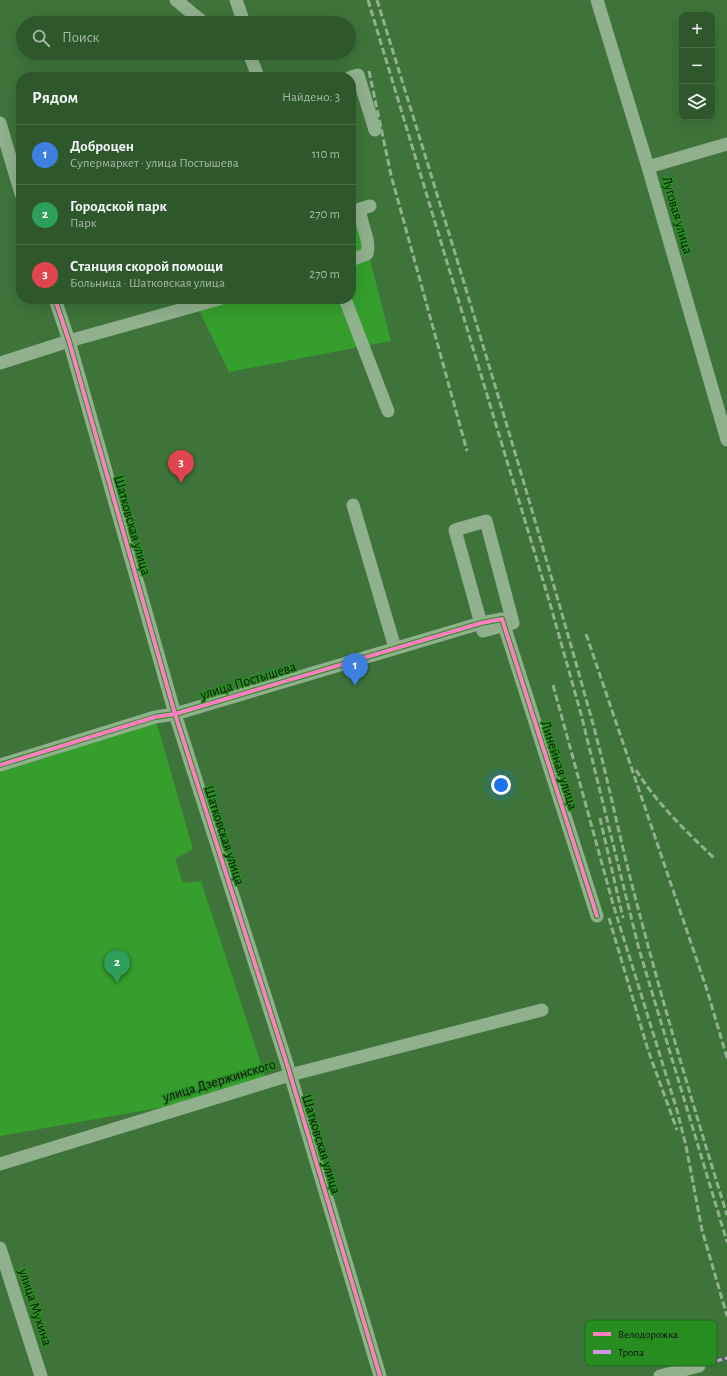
<!DOCTYPE html>
<html lang="ru">
<head>
<meta charset="utf-8">
<style>
	:root { --surface:#2e572c; --page:#365d34; --text:#f1f3f6; --muted:#a7b8a9; --line:#496d48; --accent:#939d95 }
	body { margin:0; font-family:"Alegreya Sans",sans-serif; background:var(--page); color:var(--text) }
	.controls { position:absolute; right:12px; top:12px; display:grid; overflow:hidden; border-radius:8px; box-shadow:0 4px 16px #0002 }
	.controls button { width:36px; height:36px; display:grid; place-items:center; padding:0; border:0; border-bottom:1px solid var(--line); background:var(--surface); color:var(--text); font:20px sans-serif }
	.you { position:absolute; left:501px; top:785px; width:14px; height:14px; margin:-10px; border:3px solid #fff; border-radius:50%; background:#1a73e8; box-shadow:0 0 0 6px #1a73e833 }
	.badge { display:grid; place-items:center; width:26px; height:26px; border-radius:50%; background:var(--accent); color:#fff; font-size:13px; font-weight:700 }
	.pin { position:absolute; translate:-50% -33px; filter:drop-shadow(0 1px 2px #0008) }
	.pin::after { content:''; position:absolute; top:21px; width:14px; height:12px; background:inherit; clip-path:polygon(0 0,100% 0,50% 100%) }
	.list { margin:0; padding:0; list-style:none }
	h2 { display:flex; justify-content:space-between; align-items:center; height:52px; margin:0; padding:0 16px; font-size:17px }
	h2 small { font-size:13px; font-weight:400; color:var(--muted) }
	.list li { display:grid; grid-template-columns:26px 1fr auto; gap:12px; align-items:center; box-sizing:border-box; height:60px; padding:0 16px; border-top:1px solid var(--line) }
	.list b { display:block; font-size:15px; white-space:nowrap }
	.list p { margin:0; font-size:13px; white-space:nowrap; color:var(--muted) }
	.list em { font-size:13px; font-style:normal; color:var(--muted) }
	.icon { flex:none; width:22px; height:22px; fill:none; stroke:currentColor; stroke-width:2; stroke-linecap:round; stroke-linejoin:round }
	.map { position:relative; flex:none; width:727px; height:1376px; overflow:hidden }
	.search { position:absolute; background:var(--surface); box-shadow:0 4px 16px #0002; left:16px; top:16px; width:340px; height:44px; display:flex; align-items:center; gap:10px; box-sizing:border-box; padding:0 14px; border-radius:22px; color:var(--muted); font-size:15px }
	.panel { position:absolute; background:var(--surface); box-shadow:0 4px 16px #0002; left:16px; top:72px; width:340px; height:232px; border-radius:16px }
	.map>svg:first-child { display:block }
</style>
</head>
<body>
<div class="map">
<svg width="727" height="1376" viewBox="0 0 727 1376">
	<rect width="100%" height="100%" fill="#3e743a"/>
	<!-- green -->
	<g fill="#359e2d">
		<polygon points="351,186 391,341 229,372 200,312 197,299 351,299"/>
		<polygon points="155,717 193,849 175,859 183,883 201,881 267,1082 220,1097 0,1136 0,765"/>
	</g>
	<g fill="none" stroke-linecap="round" stroke-linejoin="round">
		<!-- minor -->
		<g stroke="#90b08e" stroke-width="13">
			<polyline points="176,0 204,23"/>
			<polyline points="236,0 244,23"/>
			<polyline points="597,0 648,167 727,440"/>
			<polyline points="249,53 258,77"/>
			<polyline points="351,77 358,75 375,130"/>
			<polyline points="0,123 21,194"/>
			<polyline points="648,167 727,144"/>
			<path d="M351,260L367,254C371,239 360,225 360,209L370,206"/>
			<polyline points="55,299 69,341 175,714 287,1064 380,1376"/>
			<polyline points="345,299 388,411"/>
			<polyline points="0,363 69,341 219,299"/>
			<polyline points="353,505 395,648"/>
			<polygon points="486,521 513,623 483,631 455,530"/>
			<polyline points="0,765 155,717 175,714 481,623 502,619 597,916"/>
			<polyline points="0,1164 290,1075 542,1010"/>
			<polyline points="0,1248 41,1376"/>
			<polyline points="660,1376 699,1366"/>
		</g>
		<!-- rail -->
		<g stroke="#90b08e" stroke-width="3" stroke-dasharray="7 3" stroke-linecap="butt">
			<polyline points="368,0 551,607 581,714 639,949 727,1242"/>
			<path d="M377,0C450,235 522,470 588,706C607,772 619,838 637,904C664,1008 695,1112 727,1215"/>
			<polyline points="369,71 391,175 467,451"/>
			<polyline points="586,634 707,990 727,1058"/>
			<polyline points="553,685 613,904 677,1110 686,1146 702,1230 727,1316"/>
			<path d="M636,770C658,805 686,831 715,859"/>
			<polyline points="600,818 623,918"/>
			<polyline points="609,918 648,1050 677,1130"/>
		</g>
		<!-- quiet -->
		<polyline stroke="#d193ec" stroke-width="3" stroke-dasharray="6 3" stroke-linecap="butt" points="699,1366 727,1358"/>
		<defs>
			<g id="cycleway">
				<polyline points="55,299 69,341 175,714 287,1064 380,1376"/>
				<polyline points="0,765 155,717 175,714 481,623 502,619 597,916"/>
			</g>
		</defs>
		<!-- cycleway casing -->
		<use href="#cycleway" stroke="#288d21" stroke-width="6"/>
		<!-- cycleway -->
		<use href="#cycleway" stroke="#ff80c0" stroke-width="4"/>
	</g>
	<g text-anchor="middle" stroke-width="3" stroke-linejoin="round" paint-order="stroke">
		<!-- street labels -->
		<g font-size="14" fill="#111" stroke="#288d21">
			<text transform="translate(678 215) rotate(74)" y="5">Луговая улица</text>
			<text transform="translate(133 525) rotate(74)" y="5">Шатковская улица</text>
			<text transform="translate(248 680) rotate(-17)" y="5">улица Постышева</text>
			<text transform="translate(560 765) rotate(72)" y="5">Линейная улица</text>
			<text transform="translate(225 835) rotate(72)" y="5">Шатковская улица</text>
			<text transform="translate(219 1080) rotate(-17)" y="5">улица Дзержинского</text>
			<text transform="translate(322 1144) rotate(73)" y="5">Шатковская улица</text>
			<text transform="translate(36 1307) rotate(72)" y="5">улица Мухина</text>
		</g>
	</g>
	<!-- legend -->
	<rect x="585" y="1320" width="132" height="46" rx="6" fill="#288d21" stroke="#21681c" stroke-width="1"/>
	<rect x="593" y="1332" width="18" height="4" fill="#ff80c0"/>
	<rect x="593" y="1350" width="18" height="4" fill="#d193ec"/>
	<g font-size="11" fill="#111">
		<text x="618" y="1338">Велодорожка</text>
		<text x="618" y="1356">Тропа</text>
	</g>
</svg>
<div class="controls">
<button>+</button>
<button>−</button>
<button><svg class="icon" aria-label="layers" viewBox="0 0 24 24"><path d="M12 4l9 5-9 5-9-5zM3 14l9 5 9-5"/></svg></button>
</div>
<div class="you"></div>
<div class="pin badge" style="left:355px;top:686px;background:#3f7fe0">1</div>
<div class="pin badge" style="left:117px;top:983px;background:#2e9e5b">2</div>
<div class="pin badge" style="left:181px;top:483px;background:#e0444e">3</div>
<div class="search"><svg class="icon" aria-label="search" viewBox="0 0 24 24"><circle cx="10" cy="10" r="6"/><path d="M15 15l6 6"/></svg>Поиск</div>
<section class="panel">
<h2>Рядом<small>Найдено: 3</small></h2>
<ul class="list">
<li><span class="badge" style="background:#3f7fe0">1</span><div><b>Доброцен</b><p>Супермаркет · улица Постышева</p></div><em>110 m</em></li>
<li><span class="badge" style="background:#2e9e5b">2</span><div><b>Городской парк</b><p>Парк</p></div><em>270 m</em></li>
<li><span class="badge" style="background:#e0444e">3</span><div><b>Станция скорой помощи</b><p>Больница · Шатковская улица</p></div><em>270 m</em></li>
</ul>
</section>
</div>
</body>
</html>
